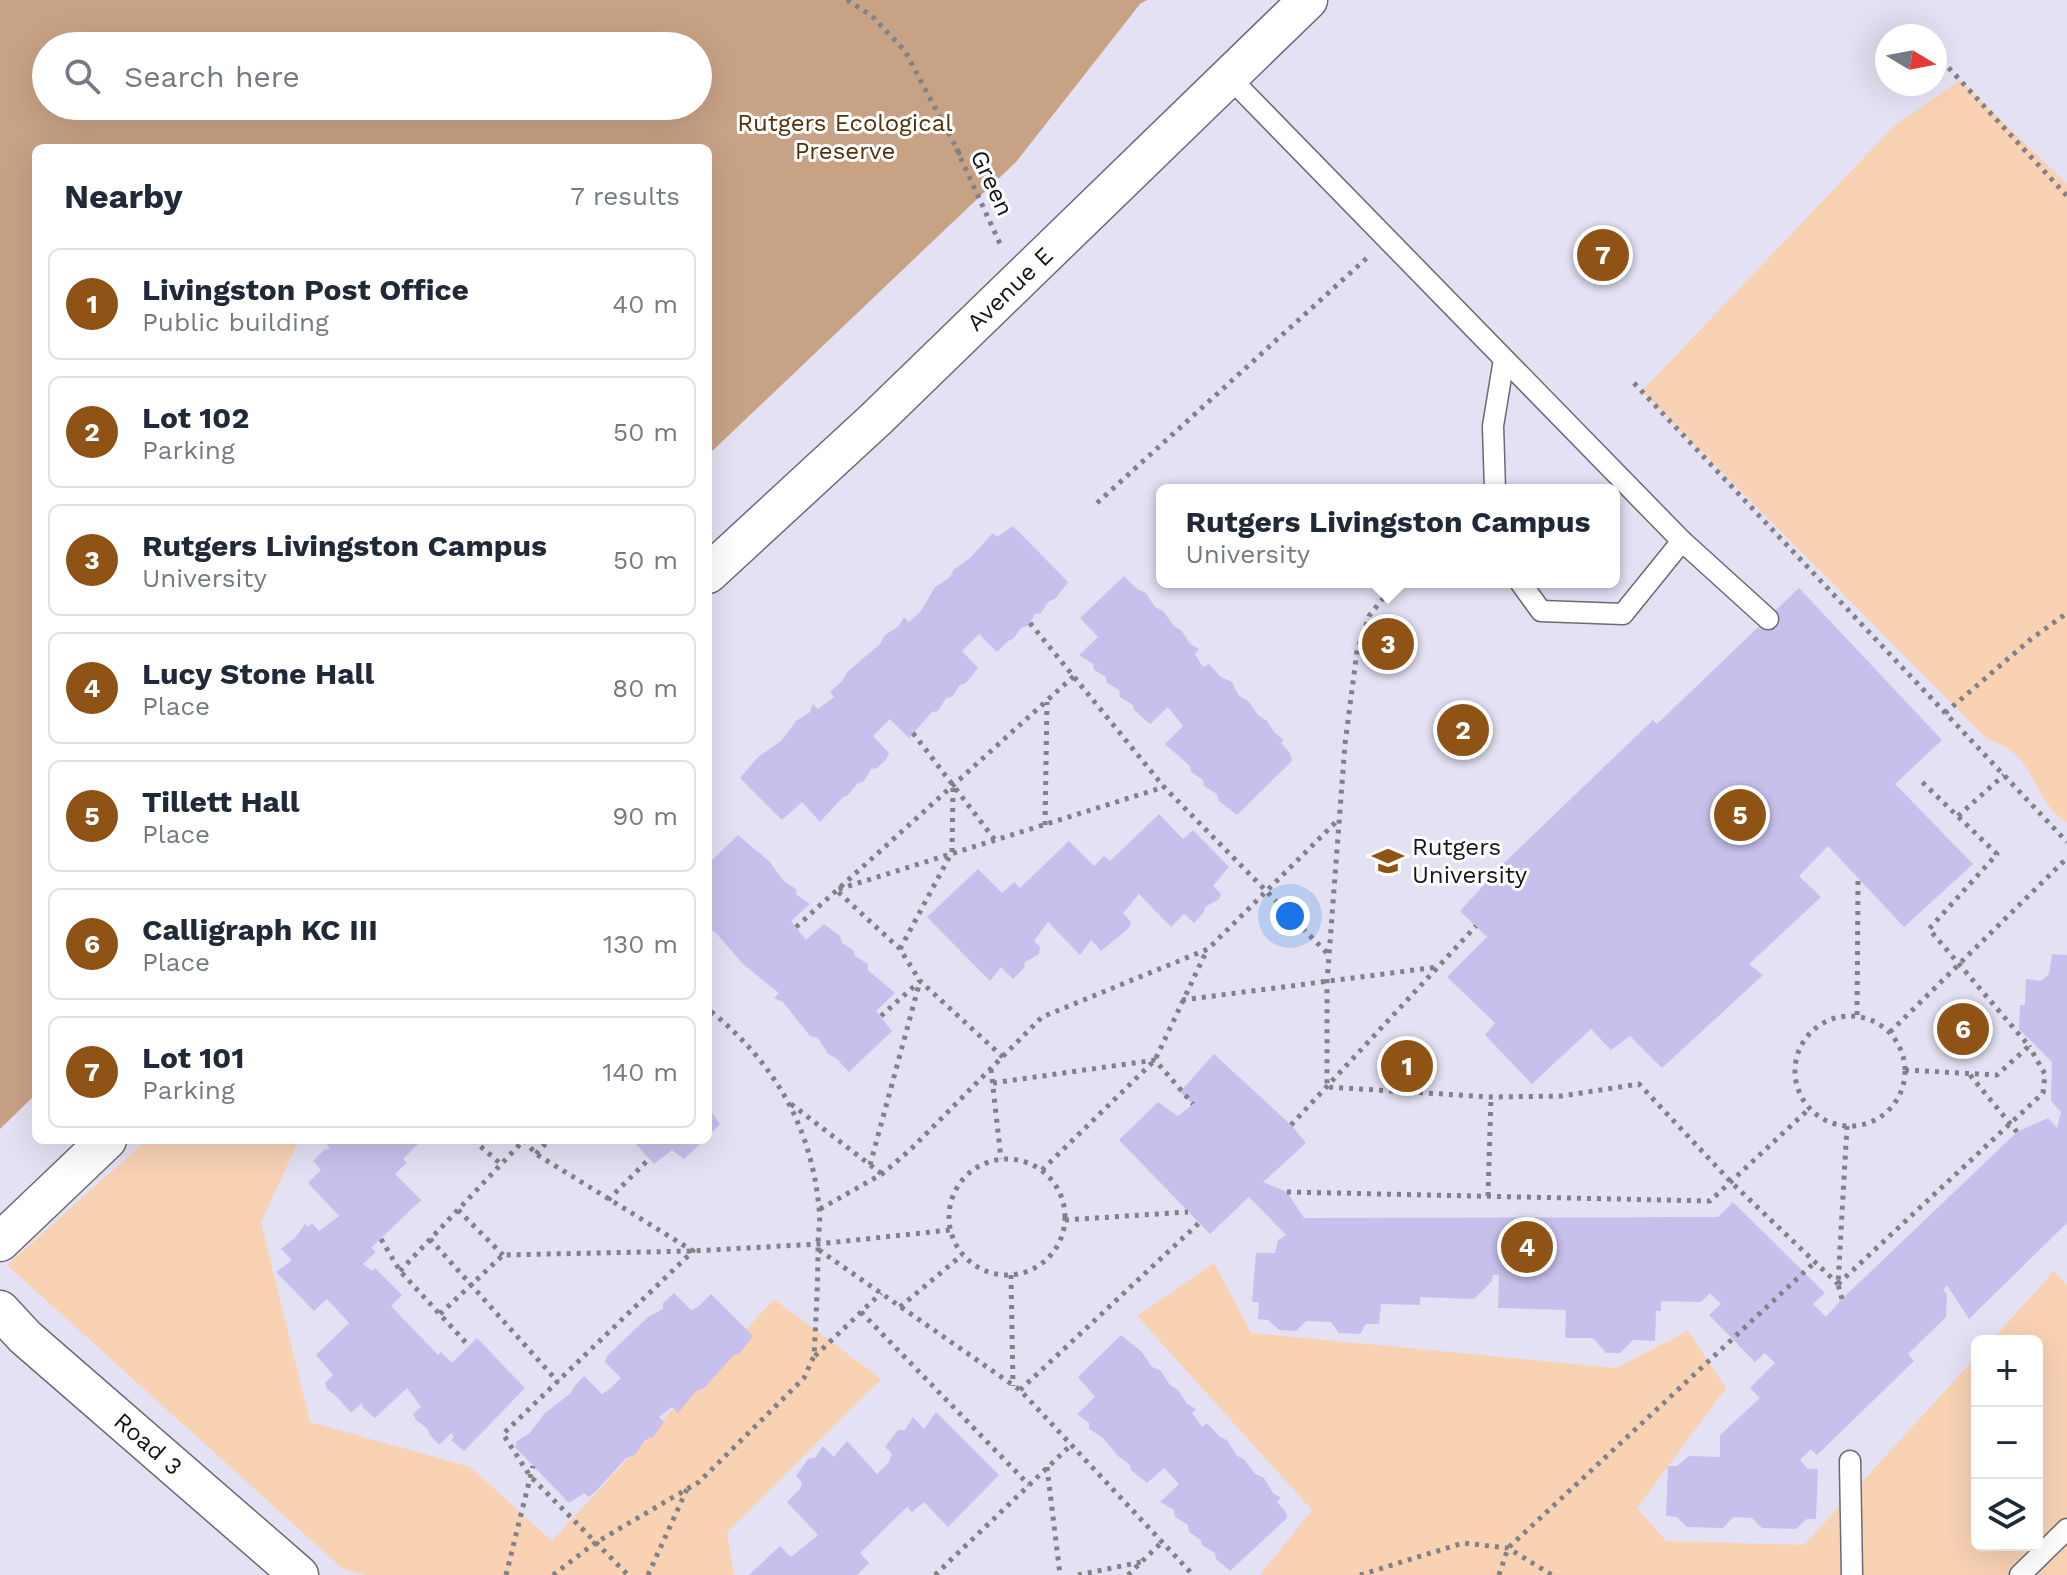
<!DOCTYPE html>
<html lang="en">
<head>
<meta charset="utf-8">
<style>
	:root { --surface:#fff; --page:#f6f6f7; --text:#1f2937; --muted:#747a83; --line:#e0e1e3; --accent:#905316 }
	body { margin:0; font-family:"Work Sans",sans-serif; background:var(--page); color:var(--text) }
	.controls { position:absolute; right:24px; bottom:24px; display:grid; overflow:hidden; border-radius:12px; box-shadow:0 8px 32px #0002 }
	.controls button { width:72px; height:72px; display:grid; place-items:center; padding:0; border:0; border-bottom:2px solid var(--line); background:var(--surface); color:var(--text); font:40px sans-serif }
	.compass { position:absolute; left:1875px; top:24px; width:72px; height:72px; border-radius:50%; background:var(--surface); box-shadow:0 8px 32px #0002; rotate:100deg }
	.you { position:absolute; left:1290px; top:916px; width:28px; height:28px; margin:-20px; border:6px solid #fff; border-radius:50%; background:#1a73e8; box-shadow:0 0 0 12px #1a73e833 }
	.badge { display:grid; place-items:center; width:52px; height:52px; border-radius:50%; background:var(--accent); color:#fff; font-size:26px; font-weight:700 }
	.pin { position:absolute; translate:-50% -50%; border:4px solid #fff; box-shadow:0 2px 8px #0006 }
	.popup { position:absolute; left:1156px; top:484px; width:464px; height:104px; box-sizing:border-box; display:grid; place-content:center; border-radius:12px; background:var(--surface); filter:drop-shadow(0 2px 6px #0005); font-size:26px; white-space:nowrap; color:var(--muted) }
	.popup b { font-size:30px; color:var(--text) }
	.popup::after { content:''; position:absolute; left:50%; top:100%; margin-left:-16px; border:16px solid transparent; border-top-color:var(--surface) }
	.list { margin:0; padding:0; list-style:none }
	h2 { display:flex; justify-content:space-between; align-items:center; height:104px; margin:0; padding:0 32px; font-size:34px }
	h2 small { font-size:26px; font-weight:400; color:var(--muted) }
	.list li { display:grid; grid-template-columns:52px 1fr auto; gap:24px; align-items:center; box-sizing:border-box; height:112px; margin:0 16px 16px; padding:0 16px; border:2px solid var(--line); border-radius:12px }
	.list b { display:block; font-size:30px; white-space:nowrap }
	.list p { margin:0; font-size:26px; white-space:nowrap; color:var(--muted) }
	.list em { font-size:26px; font-style:normal; color:var(--muted) }
	.icon { flex:none; width:44px; height:44px; fill:none; stroke:currentColor; stroke-width:2; stroke-linecap:round; stroke-linejoin:round }
	.map { position:relative; flex:none; width:2067px; height:1575px; overflow:hidden }
	.search { position:absolute; background:var(--surface); box-shadow:0 8px 32px #0002; left:32px; top:32px; width:680px; height:88px; display:flex; align-items:center; gap:20px; box-sizing:border-box; padding:0 28px; border-radius:44px; color:var(--muted); font-size:30px }
	.panel { position:absolute; background:var(--surface); box-shadow:0 8px 32px #0002; left:32px; top:144px; width:680px; height:1000px; border-radius:12px }
	.map>svg:first-child { display:block }
</style>
</head>
<body>
<div class="map">
<svg width="2067" height="1575" viewBox="0 0 2067 1575">
	<rect width="100%" height="100%" fill="#edecf7"/>
	<!-- built -->
	<path fill="#e3e1f3" fill-rule="evenodd" d="M0,0H2067V1575H0ZM1887,36H1935V84H1887ZM46,46H698V106H46ZM36,148H708V1140H36ZM1162,490H1614V582H1162ZM1977,1341H2037V1545H1977Z"/>
	<!-- green -->
	<g fill="#f9d2b4">
		<path d="M1960,80L2067,184V823C2061,818 2053,812 2049,806C2027,775 2028,752 1987,739L1642,391L1893,127Z"/>
		<polygon points="147,1140 299,1140 261,1222 310,1422 470,1467 552,1541 774,1299 881,1379 727,1532 734,1575 366,1575 343,1569 7,1265"/>
		<polygon points="1214,1263 1251,1333 1616,1368 1688,1331 1726,1388 1637,1508 1666,1541 1804,1545 1977,1356 1977,1545 2037,1545 2037,1341 1991,1341 2054,1271 2067,1285 2067,1575 1260,1575 1312,1510 1137,1316"/>
	</g>
	<!-- forest -->
	<path fill="#c8a285" fill-rule="evenodd" d="M0,0H1147L1140,4L1016,162L708,455V148H36V1094L0,1129ZM46,46H698V106H46Z"/>
	<!-- building -->
	<g fill="#c8c0ec">
		<polygon points="1013,526 1068,582 1055,599 1049,601 1041,613 1035,614 1028,626 1021,628 1013,639 1008,641 997,652 979,634 962,651 978,668 966,683 960,685 952,697 946,698 938,711 932,712 909,738 890,719 873,736 889,753 886,760 877,768 871,769 864,781 857,784 848,795 843,797 820,822 802,802 782,820 740,778 758,757 781,741 796,721 810,712 813,704 818,709 834,697 830,692 843,680 847,672 880,644 885,635 899,626 904,617 909,622 921,611 935,587 950,577 954,569 969,559 993,533 997,537"/>
		<polygon points="1124,576 1137,589 1146,593 1155,607 1163,611 1174,626 1182,631 1190,644 1199,649 1195,654 1203,667 1209,664 1221,677 1232,682 1239,696 1248,701 1258,715 1267,721 1275,733 1284,740 1281,743 1290,753 1292,761 1237,815 1219,801 1217,794 1204,786 1203,780 1191,772 1190,766 1165,744 1183,726 1168,707 1150,724 1134,710 1133,705 1120,697 1119,690 1107,683 1106,677 1094,670 1093,664 1079,655 1098,637 1080,618"/>
		<polygon points="1799,588 1942,740 1895,784 1973,864 1904,927 1828,846 1799,876 1821,897 1749,964 1763,975 1662,1068 1630,1036 1611,1050 1591,1029 1532,1084 1485,1035 1495,1023 1447,977 1487,937 1460,911 1505,862 1653,720 1657,724"/>
		<polygon points="1159,814 1183,839 1193,830 1229,867 1213,886 1221,894 1219,899 1205,907 1204,912 1194,923 1184,914 1171,927 1139,894 1123,913 1131,922 1129,928 1101,951 1091,940 1080,955 1048,922 1034,941 1040,947 1039,954 1025,962 1024,968 1013,979 1001,967 990,981 927,917 978,869 1002,893 1014,882 1020,888 1069,841 1094,866 1104,856 1110,861"/>
		<polygon points="738,835 769,861 784,881 796,889 796,894 810,904 791,921 806,940 824,924 840,936 842,943 853,950 855,956 868,964 868,970 895,993 876,1011 892,1031 849,1072 836,1058 828,1054 818,1038 810,1036 783,1002 774,998 779,993 744,965 716,933 708,928 708,864"/>
		<polygon points="2052,954 2067,955 2067,1223 1969,1319 1947,1285 1943,1290 1947,1294 1946,1317 1908,1354 1914,1361 1817,1455 1811,1449 1800,1460 1808,1469 1818,1469 1816,1519 1807,1519 1796,1529 1762,1528 1752,1518 1733,1517 1723,1528 1687,1527 1677,1517 1666,1516 1668,1466 1677,1466 1689,1456 1720,1457 1720,1435 1760,1398 1750,1388 1775,1363 1765,1353 1755,1362 1709,1315 1721,1304 1710,1293 1701,1302 1661,1301 1661,1311 1656,1311 1655,1341 1633,1340 1620,1353 1606,1353 1593,1338 1565,1338 1566,1310 1498,1308 1499,1275 1493,1275 1492,1281 1474,1299 1420,1297 1420,1305 1381,1304 1379,1324 1366,1324 1360,1334 1339,1333 1331,1322 1306,1321 1296,1331 1279,1330 1268,1320 1258,1319 1259,1302 1252,1302 1256,1253 1275,1253 1278,1240 1286,1235 1249,1197 1210,1234 1119,1140 1158,1102 1178,1116 1193,1104 1180,1092 1214,1054 1291,1125 1306,1143 1263,1182 1287,1192 1304,1218 1718,1217 1733,1202 1825,1293 1813,1304 1826,1317 1842,1299 2017,1132 2048,1118 2057,1128 2061,1112 2051,1101 2052,1062 2019,1029 2020,1005 2025,1005 2026,979 2041,981 2049,974"/>
		<polygon points="708,1107 720,1124 708,1136"/>
		<polygon points="332,1140 422,1140 403,1159 407,1163 395,1174 421,1200 371,1248 376,1252 363,1264 372,1271 375,1268 402,1295 391,1306 438,1355 441,1352 452,1363 477,1338 525,1388 464,1451 451,1440 454,1437 451,1433 439,1445 429,1434 428,1429 416,1420 413,1414 421,1407 407,1388 375,1418 363,1408 362,1403 351,1413 337,1397 327,1389 325,1383 333,1375 316,1355 349,1323 327,1299 314,1311 276,1272 292,1260 281,1249 296,1237 305,1224 308,1227 312,1223 319,1231 339,1216 308,1183 321,1170 313,1161 324,1150 330,1149 327,1145"/>
		<polygon points="632,1140 704,1140 684,1159 672,1150 654,1164"/>
		<polygon points="674,1293 691,1310 698,1307 711,1294 753,1336 740,1353 733,1356 704,1388 695,1392 678,1413 672,1407 659,1417 664,1422 653,1437 645,1440 635,1455 626,1458 597,1490 589,1497 584,1493 569,1503 515,1447 517,1441 530,1433 544,1414 571,1393 573,1388 584,1376 602,1394 607,1391 621,1378 605,1362 607,1356 648,1317 663,1309 663,1303"/>
		<polygon points="1121,1335 1142,1352 1152,1367 1160,1370 1170,1385 1178,1390 1187,1404 1196,1409 1192,1413 1202,1427 1207,1423 1220,1437 1227,1440 1237,1456 1244,1459 1255,1474 1264,1478 1273,1493 1281,1498 1277,1502 1286,1512 1287,1518 1230,1571 1216,1559 1215,1553 1202,1545 1201,1540 1189,1532 1188,1525 1175,1517 1174,1510 1160,1502 1179,1484 1164,1468 1147,1483 1131,1470 1130,1465 1118,1456 1102,1437 1089,1429 1089,1423 1077,1414 1095,1397 1078,1377"/>
		<polygon points="936,1412 999,1475 948,1527 924,1502 912,1512 907,1507 860,1553 869,1563 857,1575 749,1575 780,1546 791,1557 818,1535 787,1502 800,1489 802,1482 796,1476 808,1459 815,1458 823,1446 834,1457 847,1441 877,1474 889,1462 892,1454 885,1447 898,1430 905,1430 913,1417 924,1429"/>
	</g>
	<g fill="none" stroke-linecap="round" stroke-linejoin="round">
		<defs>
			<g id="service">
				<polyline points="1229,77 1682,541 1768,619"/>
				<polyline points="1495,490 1493,426 1504,359"/>
				<polyline points="1520,582 1541,611 1623,614 1682,541"/>
				<polyline points="1850,1461 1852,1575"/>
				<polyline points="2020,1575 2067,1529"/>
			</g>
			<g id="minor">
				<polyline points="708,574 876,419 1308,0"/>
				<polyline points="0,1242 107,1140"/>
				<polyline points="0,1310 25,1337 299,1575"/>
			</g>
		</defs>
		<!-- service casing -->
		<use href="#service" stroke="#6b6a73" stroke-width="23"/>
		<!-- minor casing -->
		<use href="#minor" stroke="#6b6a73" stroke-width="41"/>
		<!-- path -->
		<g stroke="#828188" stroke-width="5" stroke-dasharray="4 6" stroke-linecap="butt">
			<polyline points="847,0 872,16 905,51 959,153 956,148 1002,248"/>
			<polyline points="1935,53 2067,196"/>
			<polyline points="1634,383 2067,842"/>
			<polyline points="1097,503 1369,256"/>
			<polyline points="1396,582 1369,616 1357,651 1345,744 1327,982 1327,1087 1491,1097 1562,1096 1639,1084 1731,1182 1838,1284"/>
			<polyline points="1030,623 1164,787 1329,955"/>
			<polyline points="1945,713 2031,639 2067,613"/>
			<polyline points="913,733 995,840"/>
			<polyline points="1958,816 2004,775"/>
			<polyline points="1045,825 1047,702"/>
			<polyline points="796,927 1074,676"/>
			<polyline points="900,949 952,852 953,787"/>
			<polyline points="1182,1000 1438,967"/>
			<polyline points="1857,1015 1858,878"/>
			<circle cx="1850" cy="1071" r="55"/>
			<polyline points="881,1016 920,981"/>
			<polyline points="1890,1032 2067,858"/>
			<polyline points="1003,1057 920,981 900,949 836,890 1164,787"/>
			<polyline points="991,1069 1001,1159"/>
			<polyline points="1905,1070 1997,1075 2029,1046 1929,929 1997,854 1918,778"/>
			<polyline points="1970,1075 2017,1132"/>
			<polyline points="993,1083 1155,1060 1193,1104"/>
			<polyline points="791,1104 882,1174"/>
			<polyline points="1291,1125 1476,926"/>
			<polyline points="473,1140 501,1164"/>
			<polyline points="524,1140 536,1154 693,1251 503,1434 530,1476 628,1575"/>
			<polyline points="536,1154 549,1140"/>
			<circle cx="1007" cy="1217" r="58"/>
			<polyline points="870,1165 920,981"/>
			<polyline points="1042,1170 1155,1060 1207,950"/>
			<polyline points="1287,1192 1710,1201 1809,1109"/>
			<polyline points="1488,1196 1491,1097"/>
			<polyline points="608,1200 649,1159"/>
			<polyline points="820,1209 882,1174 910,1150 1042,1017 1208,949 1339,819"/>
			<polyline points="458,1210 503,1255"/>
			<polyline points="1065,1220 1188,1212"/>
			<polyline points="381,1239 400,1271 469,1346"/>
			<polyline points="430,1239 558,1382"/>
			<polyline points="819,1250 1020,1390 1193,1575"/>
			<polyline points="400,1271 524,1140"/>
			<polyline points="1011,1275 1013,1386"/>
			<polyline points="1838,1284 2043,1093 2045,1074 2029,1046"/>
			<polyline points="1842,1299 1838,1284 1847,1126"/>
			<polyline points="900,1307 962,1255"/>
			<polyline points="861,1312 1029,1485"/>
			<polyline points="440,1314 503,1255 693,1251 818,1244 950,1230"/>
			<polyline points="815,1356 881,1293"/>
			<polyline points="1020,1390 1199,1223"/>
			<polyline points="1047,1467 1060,1575"/>
			<polyline points="506,1575 533,1466"/>
			<path d="M553,1575L595,1543L699,1482L804,1378L814,1356C816,1319 818,1282 818,1245C818,1233 821,1220 819,1208C811,1124 773,1061 708,1009"/>
			<polyline points="648,1575 687,1489"/>
			<polyline points="935,1575 1071,1445"/>
			<polyline points="1078,1575 1141,1562"/>
			<polyline points="1128,1575 1162,1542"/>
			<polyline points="1360,1575 1463,1543 1508,1548 1552,1575"/>
			<polyline points="1499,1575 1508,1548 1815,1262"/>
		</g>
		<!-- service -->
		<use href="#service" stroke="#fff" stroke-width="20"/>
		<!-- minor -->
		<use href="#minor" stroke="#fff" stroke-width="38"/>
	</g>
	<!-- icons -->
	<defs>
		<symbol id="university-bare" viewBox="-9 -9 18 18"><path d="M0-5L7-2L0 1L-7-2ZM-4 1L0 2.5L4 1V4Q0 6-4 4Z" fill="#905316" stroke="#fff" stroke-width="2.5" paint-order="stroke"/></symbol>
	</defs>
	<g fill-rule="evenodd">
		<use href="#university-bare" x="1366" y="839" width="44" height="44"/>
	</g>
	<g text-anchor="middle" stroke-width="6" stroke-linejoin="round" paint-order="stroke">
		<!-- park labels -->
		<g font-size="24" fill="#542f0b" stroke="#fff">
			<text x="845" y="131">Rutgers Ecological<tspan x="845" dy="28">Preserve</tspan></text>
		</g>
		<!-- street labels -->
		<g font-size="24" fill="#161519" stroke="#fff">
			<text transform="translate(992 183) rotate(65)" y="8">Green</text>
			<text transform="translate(1010 289) rotate(-44)" y="8">Avenue E</text>
			<text transform="translate(148 1444) rotate(41)" y="8">Road 3</text>
		</g>
		<!-- poi labels -->
		<g font-size="24" fill="#161519" stroke="#fff" text-anchor="start">
			<text x="1412" y="855">Rutgers<tspan x="1412" dy="28">University</tspan></text>
		</g>
	</g>
</svg>
<div class="controls">
<button>+</button>
<button>−</button>
<button><svg class="icon" aria-label="layers" viewBox="0 0 24 24"><path d="M12 4l9 5-9 5-9-5zM3 14l9 5 9-5"/></svg></button>
</div>
<svg class="compass" viewBox="-18 -18 36 36"><path d="M0-13l5 13h-10z" fill="#e53935"/><path d="M0 13l5-13h-10z" fill="#747a83"/></svg>
<div class="you"></div>
<div class="pin badge" style="left:1407px;top:1066px">1</div>
<div class="pin badge" style="left:1463px;top:730px">2</div>
<div class="pin badge" style="left:1388px;top:644px">3</div>
<div class="popup"><b>Rutgers Livingston Campus</b>University</div>
<div class="pin badge" style="left:1527px;top:1247px">4</div>
<div class="pin badge" style="left:1740px;top:815px">5</div>
<div class="pin badge" style="left:1963px;top:1029px">6</div>
<div class="pin badge" style="left:1603px;top:255px">7</div>
<div class="search"><svg class="icon" aria-label="search" viewBox="0 0 24 24"><circle cx="10" cy="10" r="6"/><path d="M15 15l6 6"/></svg>Search here</div>
<section class="panel">
<h2>Nearby<small>7 results</small></h2>
<ul class="list">
<li><span class="badge">1</span><div><b>Livingston Post Office</b><p>Public building</p></div><em>40 m</em></li>
<li><span class="badge">2</span><div><b>Lot 102</b><p>Parking</p></div><em>50 m</em></li>
<li><span class="badge">3</span><div><b>Rutgers Livingston Campus</b><p>University</p></div><em>50 m</em></li>
<li><span class="badge">4</span><div><b>Lucy Stone Hall</b><p>Place</p></div><em>80 m</em></li>
<li><span class="badge">5</span><div><b>Tillett Hall</b><p>Place</p></div><em>90 m</em></li>
<li><span class="badge">6</span><div><b>Calligraph KC III</b><p>Place</p></div><em>130 m</em></li>
<li><span class="badge">7</span><div><b>Lot 101</b><p>Parking</p></div><em>140 m</em></li>
</ul>
</section>
</div>
</body>
</html>
